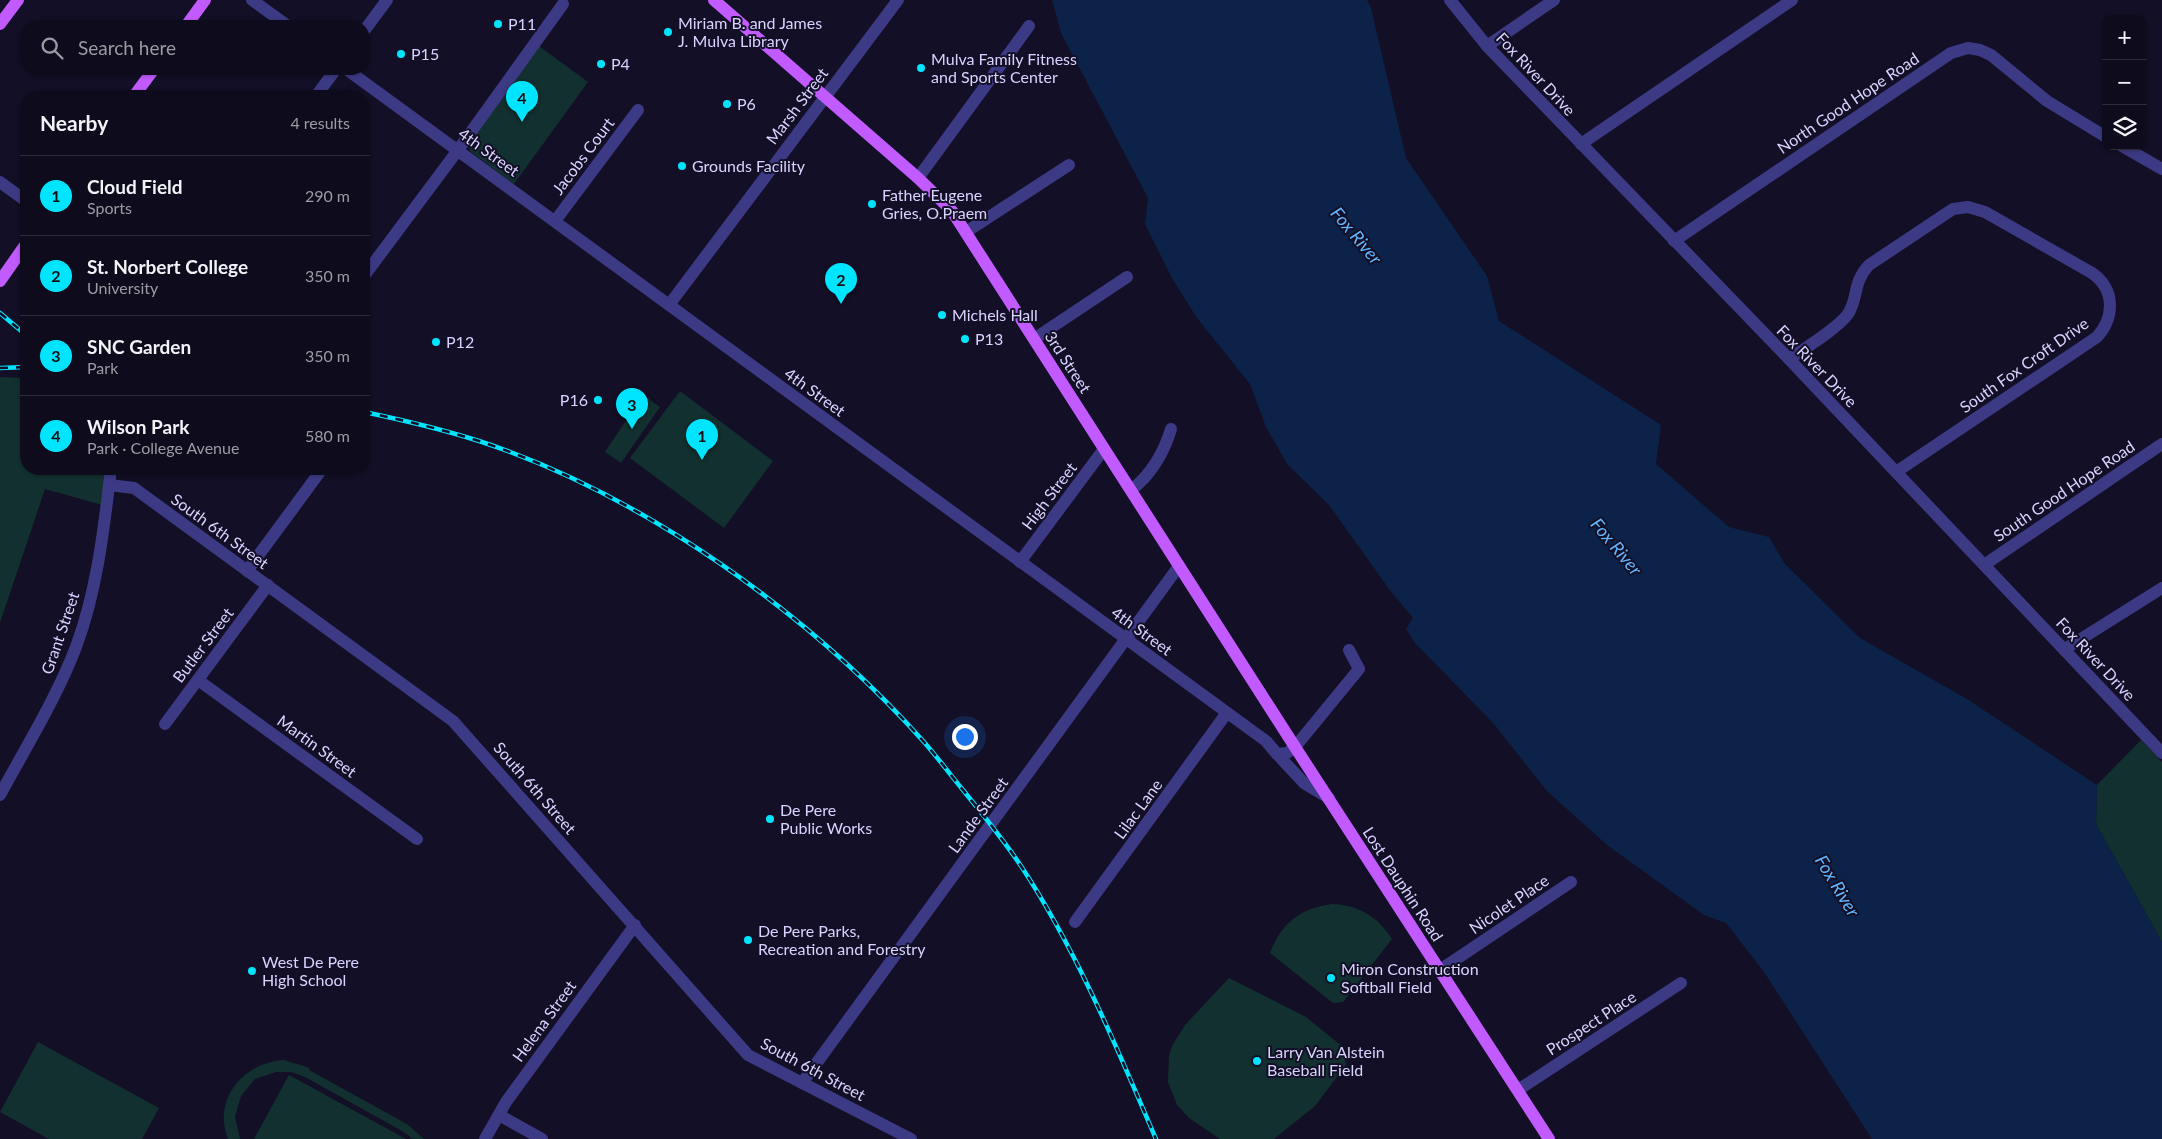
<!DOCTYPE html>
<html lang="en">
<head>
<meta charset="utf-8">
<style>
	:root { --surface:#0e0b1c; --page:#1c1929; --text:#f1f3f6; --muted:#9b9ba3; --line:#2e2b3b; --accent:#00e5ff }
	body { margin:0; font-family:Lato,sans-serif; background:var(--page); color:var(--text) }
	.controls { position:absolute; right:15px; top:15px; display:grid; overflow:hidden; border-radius:10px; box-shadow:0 1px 4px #0004 }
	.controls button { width:45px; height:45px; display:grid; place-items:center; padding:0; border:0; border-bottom:1px solid var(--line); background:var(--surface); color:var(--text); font:25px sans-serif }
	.you { position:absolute; left:964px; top:736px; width:18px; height:18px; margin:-12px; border:4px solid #fff; border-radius:50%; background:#1a73e8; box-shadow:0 0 0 8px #1a73e833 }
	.badge { display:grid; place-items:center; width:32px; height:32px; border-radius:50%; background:var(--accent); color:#111; font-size:16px; font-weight:700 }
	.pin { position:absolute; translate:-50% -41px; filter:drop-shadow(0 1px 2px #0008) }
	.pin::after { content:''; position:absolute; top:26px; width:18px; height:15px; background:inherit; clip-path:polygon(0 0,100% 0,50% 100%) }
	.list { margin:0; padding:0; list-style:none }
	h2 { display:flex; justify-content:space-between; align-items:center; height:65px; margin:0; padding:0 20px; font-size:21px }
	h2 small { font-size:16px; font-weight:400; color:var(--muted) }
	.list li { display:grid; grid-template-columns:32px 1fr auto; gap:15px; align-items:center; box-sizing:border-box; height:80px; padding:0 20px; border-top:1px solid var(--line) }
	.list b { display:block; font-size:19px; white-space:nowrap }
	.list p { margin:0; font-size:16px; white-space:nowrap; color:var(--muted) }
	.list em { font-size:16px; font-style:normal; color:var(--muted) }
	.icon { flex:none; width:28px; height:28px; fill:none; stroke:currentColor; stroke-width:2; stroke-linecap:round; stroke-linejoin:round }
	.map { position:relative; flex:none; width:2162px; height:1139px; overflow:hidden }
	.search { position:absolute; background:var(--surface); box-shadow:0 1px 4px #0004; left:20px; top:20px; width:350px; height:55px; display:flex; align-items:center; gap:12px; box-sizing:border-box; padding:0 18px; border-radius:20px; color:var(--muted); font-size:19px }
	.panel { position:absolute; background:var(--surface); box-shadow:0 1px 4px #0004; left:20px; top:90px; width:350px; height:385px; border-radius:20px }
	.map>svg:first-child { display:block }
</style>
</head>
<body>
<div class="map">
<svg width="2162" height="1139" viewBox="0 0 2162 1139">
	<rect width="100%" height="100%" fill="#130f26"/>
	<!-- green -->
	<g fill="#12302f">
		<polygon points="539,46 588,82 514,184 471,152 468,146"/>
		<polygon points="0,377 26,378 26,469 111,469 106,506 45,489 0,623"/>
		<polygon points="680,391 773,461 724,528 630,458"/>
		<polygon points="643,395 660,407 621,463 605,452"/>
		<polygon points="2141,740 2162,762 2162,942 2096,824 2097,785"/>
		<path d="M1332,904C1359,905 1378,917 1392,939L1343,1002L1333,1003L1270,953C1281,923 1301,908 1332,904Z"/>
		<polygon points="1229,978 1306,1017 1343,1047 1346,1065 1315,1106 1274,1139 1220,1139 1189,1118 1177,1105 1168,1082 1169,1057 1172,1046 1185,1025"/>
		<polygon points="38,1042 159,1108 142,1139 49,1139 0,1112"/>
		<path d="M284,1060L310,1068L309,1070L407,1124L424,1139H413L402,1131L305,1077L291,1072H276L255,1079L241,1096L235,1117L240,1139H228C212,1099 244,1062 284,1060Z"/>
		<polygon points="289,1075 406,1139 254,1139"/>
	</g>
	<!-- water -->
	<polygon fill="#0c2248" points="1052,0 1367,0 1371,8 1406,158 1487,276 1499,321 1661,425 1656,464 1729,527 1769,537 1785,564 1860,638 1967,699 2097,785 2096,824 2162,942 2162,1139 1872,1139 1764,972 1726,923 1704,915 1607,845 1546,790 1494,724 1416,644 1406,629 1413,618 1389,589 1329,505 1287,464 1266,427 1250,384 1197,318 1173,280 1145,224 1148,198 1061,33"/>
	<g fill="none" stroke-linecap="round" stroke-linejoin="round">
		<!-- minor -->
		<g stroke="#3d3a85" stroke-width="12">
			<polyline points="252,0 288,26"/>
			<polyline points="1450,0 1487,46 1789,359 2162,753"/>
			<polyline points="364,31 387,0"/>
			<polyline points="1487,46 1554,0"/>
			<polyline points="346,69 1266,741 1277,754 1287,753 1295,747 1359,669 1349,650"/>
			<polyline points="316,96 336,69"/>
			<polyline points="1581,144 1792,0"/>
			<polyline points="2122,146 2162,169"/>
			<polyline points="918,178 1029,26"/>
			<polyline points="0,182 26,201"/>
			<polyline points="555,221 638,110"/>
			<polyline points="966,232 1069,165"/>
			<polyline points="1674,241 1951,53 1968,48 1980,50 1991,55 2047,101 2106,137"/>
			<polyline points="364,276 458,150 563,4"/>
			<polyline points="669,305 898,0"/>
			<polyline points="1034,339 1127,277"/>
			<path d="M1789,359C1805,348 1837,329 1848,314C1859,297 1852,283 1869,265L1953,209L1968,207L1985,212L2092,273C2115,289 2115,317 2097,337L1896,472"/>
			<polyline points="109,485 134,488 453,721 748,1055 911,1139"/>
			<path d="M1131,490C1150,476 1164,453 1171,429"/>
			<polyline points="1020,562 1104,449"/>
			<polyline points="1984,565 2162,444"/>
			<polyline points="247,571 322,469"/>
			<polyline points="2065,649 2162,588"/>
			<polyline points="198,680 417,839"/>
			<polyline points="165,724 268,585"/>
			<polyline points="1277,754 1304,783 1329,798"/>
			<path d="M0,795C26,747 56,699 76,647C97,591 104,528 111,469"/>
			<polyline points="1075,922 1226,714"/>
			<polyline points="1440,970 1571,882"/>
			<polyline points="802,1083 1179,566"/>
			<polyline points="1518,1090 1681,983"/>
			<polyline points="499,1115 542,1139"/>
			<polyline points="485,1139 506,1102 635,925"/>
		</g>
		<!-- major -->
		<g stroke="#c25bff" stroke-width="12">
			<polyline points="714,0 918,178 952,211 1295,747 1549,1139"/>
			<polyline points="0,24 18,0"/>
			<polyline points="186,26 205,0"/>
			<polyline points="134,96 154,69"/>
			<polyline points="0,281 26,244"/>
		</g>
		<defs>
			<g id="rail">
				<polyline points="0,313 26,335"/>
				<polyline points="0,368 26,367"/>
				<path d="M364,412C403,420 441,429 479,441C643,495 809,613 924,742C937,757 950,774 963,790C983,815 1003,839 1021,866C1077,951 1116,1046 1156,1139"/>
			</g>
		</defs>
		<!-- rail casing -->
		<use href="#rail" stroke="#00e5ff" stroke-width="4.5"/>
		<!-- rail -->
		<use href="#rail" stroke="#130f26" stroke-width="2.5" stroke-dasharray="8" stroke-linecap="butt"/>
	</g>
	<!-- markers -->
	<g fill="#00e5ff" stroke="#130f26" stroke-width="2">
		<circle cx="498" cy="24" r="5"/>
		<circle cx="668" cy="32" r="5"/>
		<circle cx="401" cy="54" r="5"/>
		<circle cx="601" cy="64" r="5"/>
		<circle cx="921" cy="68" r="5"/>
		<circle cx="727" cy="104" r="5"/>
		<circle cx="682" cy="166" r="5"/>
		<circle cx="872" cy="204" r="5"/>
		<circle cx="942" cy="315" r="5"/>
		<circle cx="965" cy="339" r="5"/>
		<circle cx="436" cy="342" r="5"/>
		<circle cx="598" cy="400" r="5"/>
		<circle cx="770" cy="819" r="5"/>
		<circle cx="748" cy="940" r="5"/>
		<circle cx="252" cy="971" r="5"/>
		<circle cx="1331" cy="978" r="5"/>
		<circle cx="1257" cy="1061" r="5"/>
	</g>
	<g text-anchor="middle" stroke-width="4" stroke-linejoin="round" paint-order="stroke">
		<!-- poi labels -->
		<g font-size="16" fill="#d9d4ff" stroke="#130f26" text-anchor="start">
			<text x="678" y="29">Miriam B. and James<tspan x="678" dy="18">J. Mulva Library</tspan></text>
			<text x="508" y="30">P11</text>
			<text x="411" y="60">P15</text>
			<text x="931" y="65">Mulva Family Fitness<tspan x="931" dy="18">and Sports Center</tspan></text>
			<text x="611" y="70">P4</text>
			<text x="737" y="110">P6</text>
			<text x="692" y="172">Grounds Facility</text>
			<text x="882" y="201">Father Eugene<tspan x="882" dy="18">Gries, O.Praem</tspan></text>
			<text x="952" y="321">Michels Hall</text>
			<text x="975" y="345">P13</text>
			<text x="446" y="348">P12</text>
			<text x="588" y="406" text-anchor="end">P16</text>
			<text x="780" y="816">De Pere<tspan x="780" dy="18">Public Works</tspan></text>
			<text x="758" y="937">De Pere Parks,<tspan x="758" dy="18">Recreation and Forestry</tspan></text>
			<text x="262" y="968">West De Pere<tspan x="262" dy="18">High School</tspan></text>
			<text x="1341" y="975">Miron Construction<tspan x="1341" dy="18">Softball Field</tspan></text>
			<text x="1267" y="1058">Larry Van Alstein<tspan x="1267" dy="18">Baseball Field</tspan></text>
		</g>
		<!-- street labels -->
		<g font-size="16" fill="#d9d4ff" stroke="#130f26">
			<text transform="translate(1536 74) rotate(47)" y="6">Fox River Drive</text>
			<text transform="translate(1848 103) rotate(-34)" y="6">North Good Hope Road</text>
			<text transform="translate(797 106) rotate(-53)" y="6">Marsh Street</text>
			<text transform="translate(489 152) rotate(36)" y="6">4th Street</text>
			<text transform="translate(583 156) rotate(-53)" y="6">Jacobs Court</text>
			<text transform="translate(1068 362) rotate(57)" y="6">3rd Street</text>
			<text transform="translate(2024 365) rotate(-35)" y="6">South Fox Croft Drive</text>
			<text transform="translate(1817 366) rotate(46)" y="6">Fox River Drive</text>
			<text transform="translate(815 392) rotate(36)" y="6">4th Street</text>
			<text transform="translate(2064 491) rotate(-34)" y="6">South Good Hope Road</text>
			<text transform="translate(1049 496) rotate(-53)" y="6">High Street</text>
			<text transform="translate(220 531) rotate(36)" y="6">South 6th Street</text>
			<text transform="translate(1142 631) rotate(36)" y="6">4th Street</text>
			<text transform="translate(60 633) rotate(-71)" y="6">Grant Street</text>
			<text transform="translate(203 645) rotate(-53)" y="6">Butler Street</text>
			<text transform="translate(2096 659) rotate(47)" y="6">Fox River Drive</text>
			<text transform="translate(317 746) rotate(36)" y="6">Martin Street</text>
			<text transform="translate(535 788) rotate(49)" y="6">South 6th Street</text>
			<text transform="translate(1138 809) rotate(-54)" y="6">Lilac Lane</text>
			<text transform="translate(978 815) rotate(-54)" y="6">Lande Street</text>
			<text transform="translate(1403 884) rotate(57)" y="6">Lost Dauphin Road</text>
			<text transform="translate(1509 904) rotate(-34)" y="6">Nicolet Place</text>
			<text transform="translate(544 1021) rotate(-54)" y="6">Helena Street</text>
			<text transform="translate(1591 1023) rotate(-33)" y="6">Prospect Place</text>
			<text transform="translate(813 1069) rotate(28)" y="6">South 6th Street</text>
		</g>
		<!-- water labels -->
		<g font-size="18" font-style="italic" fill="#62b6ff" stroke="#130f26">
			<text transform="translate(1356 236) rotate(50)" y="6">Fox River</text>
			<text transform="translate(1616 547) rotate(50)" y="6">Fox River</text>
			<text transform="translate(1837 886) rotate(59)" y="6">Fox River</text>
		</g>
	</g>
</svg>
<div class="controls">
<button>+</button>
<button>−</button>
<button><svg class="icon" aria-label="layers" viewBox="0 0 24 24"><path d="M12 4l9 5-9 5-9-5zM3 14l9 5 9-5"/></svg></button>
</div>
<div class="you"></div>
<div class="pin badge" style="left:702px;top:460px">1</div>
<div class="pin badge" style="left:841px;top:304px">2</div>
<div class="pin badge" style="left:632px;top:429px">3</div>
<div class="pin badge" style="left:522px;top:122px">4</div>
<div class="search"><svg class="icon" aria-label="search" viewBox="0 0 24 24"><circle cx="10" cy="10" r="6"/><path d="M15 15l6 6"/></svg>Search here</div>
<section class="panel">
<h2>Nearby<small>4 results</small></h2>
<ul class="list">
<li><span class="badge">1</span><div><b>Cloud Field</b><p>Sports</p></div><em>290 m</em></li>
<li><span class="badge">2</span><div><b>St. Norbert College</b><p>University</p></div><em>350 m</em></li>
<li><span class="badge">3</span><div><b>SNC Garden</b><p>Park</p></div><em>350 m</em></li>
<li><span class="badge">4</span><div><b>Wilson Park</b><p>Park · College Avenue</p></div><em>580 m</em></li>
</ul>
</section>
</div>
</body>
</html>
